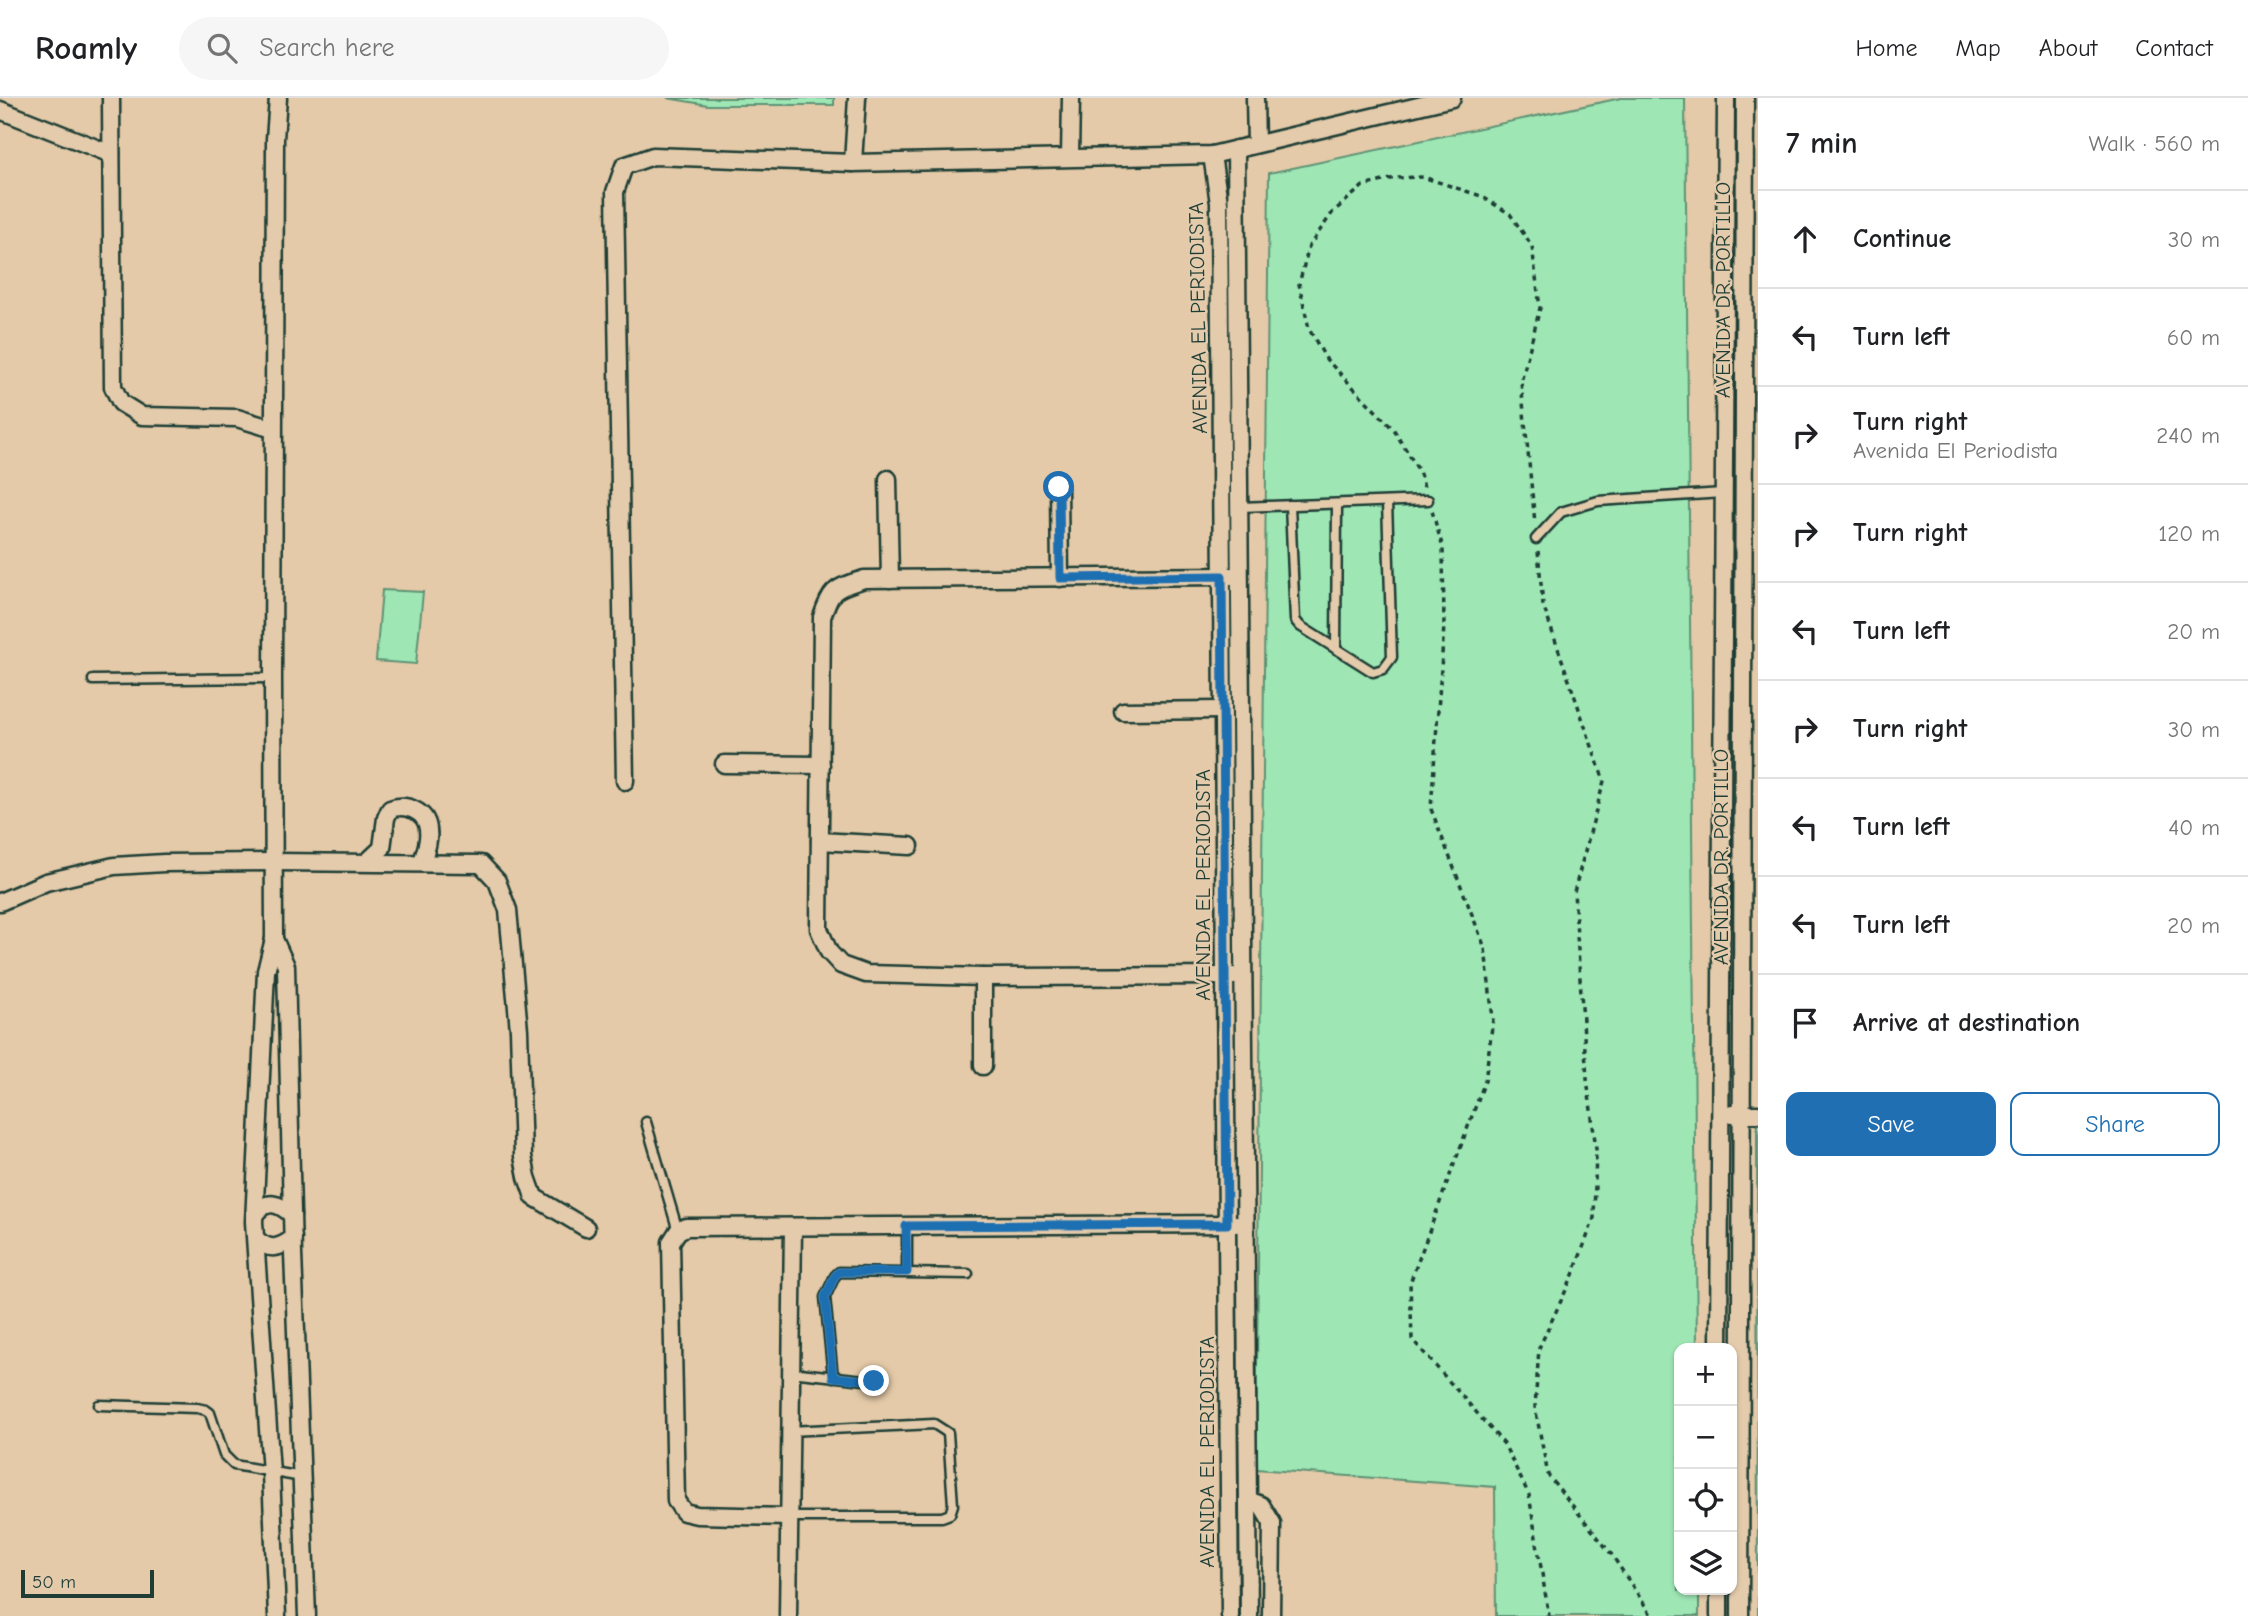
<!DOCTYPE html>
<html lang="en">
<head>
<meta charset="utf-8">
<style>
	:root { --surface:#fff; --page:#f6f6f6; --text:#202124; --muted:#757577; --line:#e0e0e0; --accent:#1f6fb2 }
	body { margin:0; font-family:"Comic Neue",sans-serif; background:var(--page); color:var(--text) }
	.controls { position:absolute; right:21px; bottom:21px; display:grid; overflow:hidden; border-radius:14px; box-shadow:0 2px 5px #0004 }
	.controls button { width:63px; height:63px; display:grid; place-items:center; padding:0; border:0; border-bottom:2px solid var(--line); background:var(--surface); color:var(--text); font:35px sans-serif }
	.scale { position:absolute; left:21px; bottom:18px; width:133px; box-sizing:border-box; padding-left:7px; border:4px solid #1f3d34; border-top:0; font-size:19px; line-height:24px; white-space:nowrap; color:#1f3d34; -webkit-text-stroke:5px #e4cbac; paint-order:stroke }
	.stop { position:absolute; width:21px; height:21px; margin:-16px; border:5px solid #1f6fb2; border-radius:50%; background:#fff }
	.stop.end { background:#1f6fb2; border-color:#fff; box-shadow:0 2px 7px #0008 }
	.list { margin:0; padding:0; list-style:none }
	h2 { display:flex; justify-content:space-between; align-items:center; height:91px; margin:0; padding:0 28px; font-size:30px }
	h2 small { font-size:23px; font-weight:400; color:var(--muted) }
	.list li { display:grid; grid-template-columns:46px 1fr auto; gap:21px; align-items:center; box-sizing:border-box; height:98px; padding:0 28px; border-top:2px solid var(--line) }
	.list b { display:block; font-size:26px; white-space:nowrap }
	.list p { margin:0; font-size:23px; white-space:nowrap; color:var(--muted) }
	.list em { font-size:23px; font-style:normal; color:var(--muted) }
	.actions { display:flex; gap:14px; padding:21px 28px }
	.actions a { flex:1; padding:16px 0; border:2px solid var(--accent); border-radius:14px; text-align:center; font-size:24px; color:var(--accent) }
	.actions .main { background:var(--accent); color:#fff }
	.icon { flex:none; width:38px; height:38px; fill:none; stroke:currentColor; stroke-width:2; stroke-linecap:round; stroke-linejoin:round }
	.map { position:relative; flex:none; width:1758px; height:1518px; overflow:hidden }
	header { display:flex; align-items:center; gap:42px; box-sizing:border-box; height:98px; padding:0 35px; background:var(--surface); border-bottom:2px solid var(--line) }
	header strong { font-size:33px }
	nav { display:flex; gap:38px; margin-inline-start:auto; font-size:24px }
	.search { width:490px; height:63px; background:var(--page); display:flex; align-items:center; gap:18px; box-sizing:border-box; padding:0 24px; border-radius:38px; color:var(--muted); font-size:26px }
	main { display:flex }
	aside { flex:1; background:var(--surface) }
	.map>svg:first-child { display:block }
</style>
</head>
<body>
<header>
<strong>Roamly</strong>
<div class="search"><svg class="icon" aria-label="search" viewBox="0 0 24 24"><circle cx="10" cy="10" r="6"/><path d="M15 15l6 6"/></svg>Search here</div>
<nav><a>Home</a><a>Map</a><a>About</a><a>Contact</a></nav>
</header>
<main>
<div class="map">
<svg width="1758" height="1518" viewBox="0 0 1758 1518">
	<rect width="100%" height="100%" fill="#e4caa8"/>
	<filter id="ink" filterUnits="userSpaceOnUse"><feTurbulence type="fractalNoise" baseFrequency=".0143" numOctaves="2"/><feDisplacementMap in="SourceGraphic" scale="14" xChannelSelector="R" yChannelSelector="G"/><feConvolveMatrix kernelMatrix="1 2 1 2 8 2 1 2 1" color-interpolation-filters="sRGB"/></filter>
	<g filter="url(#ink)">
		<!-- green -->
		<g fill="#9ee7b5" stroke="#5e9274" stroke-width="2">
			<polygon points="667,0 834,0 834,7 708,7"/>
			<polygon points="1621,0 1685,0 1697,1250 1679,1250 1679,1492 1699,1492 1699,1518 1496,1518 1495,1389 1256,1371 1269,75"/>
			<polygon points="382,492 423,494 416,566 376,563"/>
			<polygon points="1757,1026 1758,1026 1758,1518"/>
		</g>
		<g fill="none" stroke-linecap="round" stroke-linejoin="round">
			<defs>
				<g id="lane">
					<polyline points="1290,407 1295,522 1300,528 1373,574 1383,571 1392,559 1387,404"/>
					<polyline points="1240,409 1428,402"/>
					<polyline points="1536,441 1561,414 1598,403 1723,395"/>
					<polyline points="1336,551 1337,406"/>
					<polyline points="93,582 273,580"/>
					<polyline points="646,1024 678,1133"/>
					<polyline points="907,1128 907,1174"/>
					<polyline points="790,1274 874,1283"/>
					<polyline points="833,1279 825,1199 835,1178 839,1174 968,1176"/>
					<polyline points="99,1307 197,1310 206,1312 210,1315 224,1357 234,1367 302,1379"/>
					<polyline points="788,1419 942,1419 950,1416 953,1407 948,1335 934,1326 789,1333"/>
				</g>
				<g id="street">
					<polyline points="111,0 113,289 121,305 142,318 237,320 273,331"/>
					<polyline points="1255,0 1256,46"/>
					<polyline points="0,12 111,56"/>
					<polyline points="1236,51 1249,1518"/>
					<polyline points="1212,57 1219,105 1230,1518"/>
					<polyline points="1070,59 1071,0"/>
					<polyline points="853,65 857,0"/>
					<polyline points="888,381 890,481"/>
					<polyline points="1059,389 1060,480"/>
					<path d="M1231,478L864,481C835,491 832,489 822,519L819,831L829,854L841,867L866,876L983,879L1234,878"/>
					<polyline points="1123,613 1223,612"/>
					<polyline points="724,666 821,667"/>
					<polyline points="625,683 615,94 624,68 653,58 853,65 1212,57 1452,0"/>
					<polyline points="820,743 910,748"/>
					<path d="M367,764L382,750L386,720L390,711C406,705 426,713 428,731C430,743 425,754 422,764"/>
					<polyline points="0,804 46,784 114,768 164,765 273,764 481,766 497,783 508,812 519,932 523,1058 527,1079 534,1099 586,1130"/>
					<polyline points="274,841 273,580 275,41 278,0"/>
					<polyline points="983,879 983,968"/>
					<polyline points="1732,1016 1758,1016"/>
					<path d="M255,1116C267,1101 279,1105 292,1117"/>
					<path d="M256,1141C269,1153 279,1151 293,1140"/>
					<polyline points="1719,1250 1726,0"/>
					<polyline points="1248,1402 1261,1407 1272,1425 1271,1518"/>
					<polyline points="788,1419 697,1417 684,1414 676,1403 671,1144 678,1133 686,1129 1236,1126"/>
					<polyline points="277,1518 271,1375 254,1124 266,873 274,841 286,868 293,1156 307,1518"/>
					<polyline points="788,1518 793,1129"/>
					<polyline points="1719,1518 1719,1492"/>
					<polyline points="1740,1518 1745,0"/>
				</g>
			</defs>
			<!-- lane casing -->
			<use href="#lane" stroke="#1f3d34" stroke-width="13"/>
			<!-- street casing -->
			<use href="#street" stroke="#1f3d34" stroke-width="21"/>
			<!-- path -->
			<g stroke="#1f3d34" stroke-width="3.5" stroke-dasharray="5 5" stroke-linecap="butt">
				<polyline points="1424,389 1419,373 1394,332 1326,261 1309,231 1299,186 1309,148 1333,114 1363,88 1395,80 1423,79 1481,98 1510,116 1532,148 1540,210 1521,284 1535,425"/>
				<polyline points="1432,413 1443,450 1444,528 1431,711 1485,850 1493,921 1485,983 1410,1185 1412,1241 1504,1346 1529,1397 1549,1518"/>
				<polyline points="1538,453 1543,507 1604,683 1574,794 1587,981 1596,1051 1594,1120 1573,1177 1539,1250 1535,1309 1548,1377 1612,1457 1652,1518"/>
			</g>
			<!-- lane -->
			<use href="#lane" stroke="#e4cbac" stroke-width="8"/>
			<!-- street -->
			<use href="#street" stroke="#e4cbac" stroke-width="16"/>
		</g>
	</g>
	<g fill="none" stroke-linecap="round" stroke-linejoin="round" filter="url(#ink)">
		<!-- route -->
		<polyline stroke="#1f6fb2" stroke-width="9" points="874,1283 833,1279 825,1199 835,1178 839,1174 907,1174 906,1128 1227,1126 1222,478 1060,480 1059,389"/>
	</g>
	<g text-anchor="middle" stroke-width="5" stroke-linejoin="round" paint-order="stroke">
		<!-- street labels -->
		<g font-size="21" fill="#1f3d34" stroke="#e4cbac">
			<text transform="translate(1723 192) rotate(-90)" y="7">AVENIDA DR. PORTILLO</text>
			<text transform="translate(1198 220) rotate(-91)" y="7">AVENIDA EL PERIODISTA</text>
			<text transform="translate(1721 759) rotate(-90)" y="7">AVENIDA DR. PORTILLO</text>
			<text transform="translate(1203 787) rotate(-90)" y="7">AVENIDA EL PERIODISTA</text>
			<text transform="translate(1207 1354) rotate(-90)" y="7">AVENIDA EL PERIODISTA</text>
		</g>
	</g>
</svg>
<div class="controls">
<button>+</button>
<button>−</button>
<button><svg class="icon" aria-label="locate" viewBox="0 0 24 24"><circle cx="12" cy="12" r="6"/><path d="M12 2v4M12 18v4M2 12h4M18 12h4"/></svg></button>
<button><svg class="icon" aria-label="layers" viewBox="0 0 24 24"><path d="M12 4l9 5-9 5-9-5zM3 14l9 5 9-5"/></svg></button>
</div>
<div class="scale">50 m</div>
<div class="stop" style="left:1059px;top:389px"></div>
<div class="stop end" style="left:874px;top:1283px"></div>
</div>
<aside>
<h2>7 min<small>Walk · 560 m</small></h2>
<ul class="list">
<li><svg class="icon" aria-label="ahead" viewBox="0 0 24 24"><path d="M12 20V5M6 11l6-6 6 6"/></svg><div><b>Continue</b></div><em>30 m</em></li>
<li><svg class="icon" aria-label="left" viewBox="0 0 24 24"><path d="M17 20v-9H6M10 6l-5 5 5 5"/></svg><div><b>Turn left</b></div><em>60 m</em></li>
<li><svg class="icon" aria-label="right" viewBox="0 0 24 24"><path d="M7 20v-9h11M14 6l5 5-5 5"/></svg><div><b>Turn right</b><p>Avenida El Periodista</p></div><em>240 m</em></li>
<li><svg class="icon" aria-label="right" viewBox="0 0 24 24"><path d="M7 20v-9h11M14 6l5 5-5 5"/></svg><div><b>Turn right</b></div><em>120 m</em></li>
<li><svg class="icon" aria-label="left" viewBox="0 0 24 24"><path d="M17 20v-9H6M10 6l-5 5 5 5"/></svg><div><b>Turn left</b></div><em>20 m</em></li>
<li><svg class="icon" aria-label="right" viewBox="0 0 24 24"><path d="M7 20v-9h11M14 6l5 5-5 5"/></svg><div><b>Turn right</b></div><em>30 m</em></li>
<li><svg class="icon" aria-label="left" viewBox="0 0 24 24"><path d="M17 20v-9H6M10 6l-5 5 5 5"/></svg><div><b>Turn left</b></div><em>40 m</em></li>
<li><svg class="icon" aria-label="left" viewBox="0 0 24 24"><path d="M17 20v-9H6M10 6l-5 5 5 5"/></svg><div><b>Turn left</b></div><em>20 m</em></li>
<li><svg class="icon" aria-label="arrive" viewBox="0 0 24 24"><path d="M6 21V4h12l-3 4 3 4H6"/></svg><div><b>Arrive at destination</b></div></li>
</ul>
<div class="actions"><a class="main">Save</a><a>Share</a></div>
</aside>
</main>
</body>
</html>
